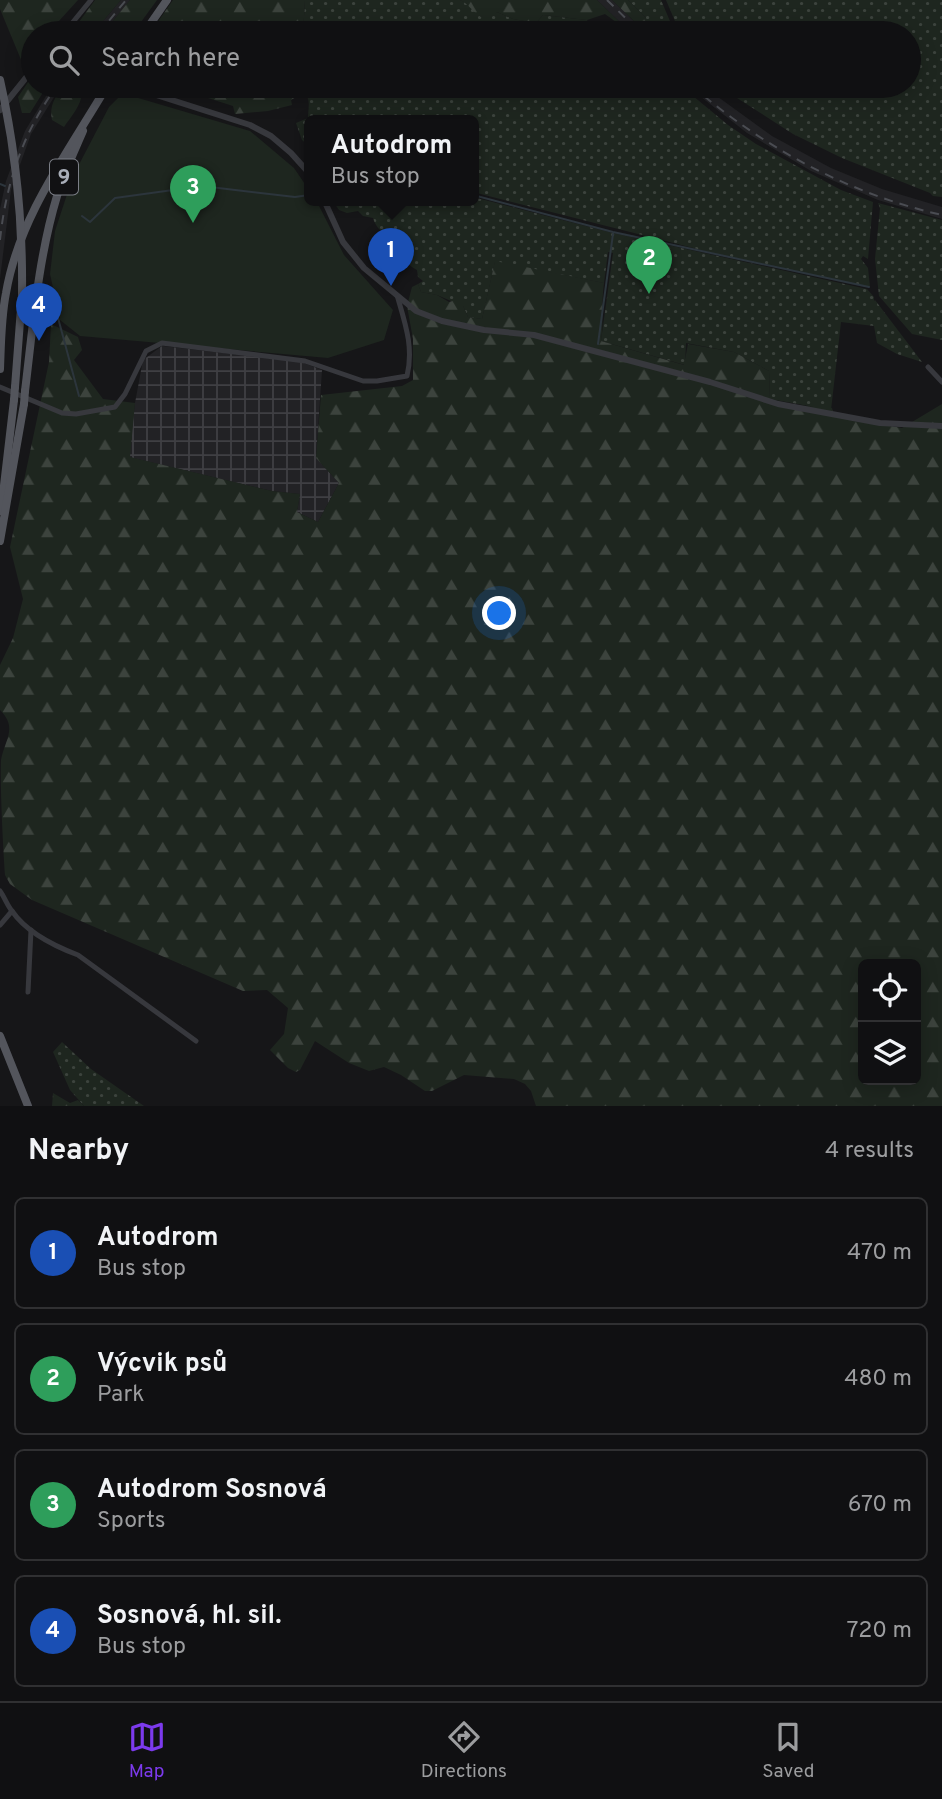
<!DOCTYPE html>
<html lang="en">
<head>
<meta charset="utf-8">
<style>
	:root { --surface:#101012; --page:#19191b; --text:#f1f3f6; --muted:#9c9d9f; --line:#303032; --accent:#7c3aed }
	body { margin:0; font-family:Overpass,sans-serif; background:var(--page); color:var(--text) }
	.controls { position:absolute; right:21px; bottom:21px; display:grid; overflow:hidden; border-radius:10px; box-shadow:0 4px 18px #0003 }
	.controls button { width:63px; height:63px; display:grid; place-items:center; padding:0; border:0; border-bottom:2px solid var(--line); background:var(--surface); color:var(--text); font:35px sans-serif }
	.you { position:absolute; left:500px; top:614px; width:24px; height:24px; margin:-18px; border:5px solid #fff; border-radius:50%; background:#1a73e8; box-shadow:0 0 0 10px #1a73e833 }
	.badge { display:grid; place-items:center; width:46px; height:46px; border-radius:50%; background:var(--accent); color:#fff; font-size:23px; font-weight:700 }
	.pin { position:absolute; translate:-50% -58px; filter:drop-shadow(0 2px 4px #0008) }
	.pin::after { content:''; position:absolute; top:37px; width:24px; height:21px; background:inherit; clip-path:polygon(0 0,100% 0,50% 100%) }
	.popup { position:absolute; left:304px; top:115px; width:175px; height:91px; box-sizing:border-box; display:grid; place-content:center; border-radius:10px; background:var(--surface); filter:drop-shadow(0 2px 5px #0005); font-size:23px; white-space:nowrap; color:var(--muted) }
	.popup b { font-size:26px; color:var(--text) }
	.popup::after { content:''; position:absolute; left:50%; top:100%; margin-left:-14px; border:14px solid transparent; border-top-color:var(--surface) }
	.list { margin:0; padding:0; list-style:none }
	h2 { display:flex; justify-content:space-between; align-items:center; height:91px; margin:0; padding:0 28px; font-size:30px }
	h2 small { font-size:23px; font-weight:400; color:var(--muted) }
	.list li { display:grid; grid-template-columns:46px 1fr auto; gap:21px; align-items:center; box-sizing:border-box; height:112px; margin:0 14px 14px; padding:0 14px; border:2px solid var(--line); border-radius:10px }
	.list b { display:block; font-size:26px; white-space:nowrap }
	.list p { margin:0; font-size:23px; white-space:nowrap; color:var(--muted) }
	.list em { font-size:23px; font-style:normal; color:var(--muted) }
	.icon { flex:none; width:38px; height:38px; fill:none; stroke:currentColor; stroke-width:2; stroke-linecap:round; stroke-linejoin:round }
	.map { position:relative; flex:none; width:942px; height:1106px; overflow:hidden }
	.search { position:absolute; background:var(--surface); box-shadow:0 4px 18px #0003; left:21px; right:21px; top:21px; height:77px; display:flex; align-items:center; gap:18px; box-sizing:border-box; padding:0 24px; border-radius:38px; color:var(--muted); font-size:26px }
	.sheet { height:595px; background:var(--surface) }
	nav { display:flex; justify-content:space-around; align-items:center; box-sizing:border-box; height:98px; border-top:2px solid var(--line); background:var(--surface); font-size:19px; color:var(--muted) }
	nav a { display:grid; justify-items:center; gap:4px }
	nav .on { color:var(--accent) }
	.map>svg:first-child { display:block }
</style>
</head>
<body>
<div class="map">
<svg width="942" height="1106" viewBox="0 0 942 1106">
	<defs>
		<pattern id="industrial-grid" width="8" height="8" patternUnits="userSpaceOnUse" patternTransform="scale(1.75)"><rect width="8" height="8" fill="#222225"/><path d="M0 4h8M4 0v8" fill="none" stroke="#3f3f43"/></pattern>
		<pattern id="grass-dots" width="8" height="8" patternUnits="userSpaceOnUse" patternTransform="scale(1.75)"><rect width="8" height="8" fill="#1e261f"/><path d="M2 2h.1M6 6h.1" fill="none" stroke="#3c433d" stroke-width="1.8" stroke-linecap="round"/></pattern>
		<pattern id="forest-firs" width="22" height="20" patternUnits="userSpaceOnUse" patternTransform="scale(1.75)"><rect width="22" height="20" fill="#1e261f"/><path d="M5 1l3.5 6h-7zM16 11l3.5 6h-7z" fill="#3c433d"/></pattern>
		<pattern id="cemetery-stones" width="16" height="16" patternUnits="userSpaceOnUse" patternTransform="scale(1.75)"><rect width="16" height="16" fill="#1e261f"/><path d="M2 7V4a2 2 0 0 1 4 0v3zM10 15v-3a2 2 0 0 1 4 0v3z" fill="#3c433d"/></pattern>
	</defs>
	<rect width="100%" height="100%" fill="#161618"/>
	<!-- built -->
	<g fill="#222225">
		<polygon points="121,0 130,0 103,33 93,33"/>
		<polygon points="597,0 612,0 646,33 631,33"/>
		<polygon points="52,86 61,86 31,134 11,190 0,279 0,209 6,181 25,131"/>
		<polygon points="687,86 703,86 772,136 831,168 882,189 942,207 942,219 878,200 811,171 747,133"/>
	</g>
	<!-- industrial -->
	<polygon fill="url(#industrial-grid)" points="162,346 301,362 322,370 316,458 339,483 318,522 297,512 300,494 272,491 129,457 135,403 143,360"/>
	<!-- grass -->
	<g fill="url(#grass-dots)">
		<polygon points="305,0 460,0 492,15 497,12 513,19 536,23 543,15 587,20 592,30 613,26 623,33 303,33"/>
		<polygon points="628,0 661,0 675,33 656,33 646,23 646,18"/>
		<polygon points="666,0 942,0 942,197 933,196 930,193 842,158 793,134 737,98 714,86 876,86 882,88 882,86 909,86 909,33 680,33"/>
		<path d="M299,86H609L611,93V86H681L728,125L756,144L841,190L873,202L868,259L863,256L861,259L868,268L870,287L709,252L473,192V120H309V155L308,145L302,140L296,123L308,118C309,99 311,100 299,86Z"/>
		<path d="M473,197L609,232L867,289L874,297V301L875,300L922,362L897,354L877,343L874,326L841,322L831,410L770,399L769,371L734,352L686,343L685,365L601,341L613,253L608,252L604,283L495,262L482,319L468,317L463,306L437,295L421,292L418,284L423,281L418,277L417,270C402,262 402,252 391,240C384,233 376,229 373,218L363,216L358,211L347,213L339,210L332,200L465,201L473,200Z"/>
		<polygon points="878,203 942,220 942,340 912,334 879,296 875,259 880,208"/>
		<polygon points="62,1042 91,1069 144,1106 84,1106 70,1090 53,1052"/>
	</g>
	<!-- forest -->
	<g fill="url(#forest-firs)" fill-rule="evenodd">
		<polygon points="0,0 78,0 48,33 33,33 33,50 22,62 0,9"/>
		<polygon points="95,0 121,0 93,33 71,33"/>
		<polygon points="130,0 157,0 133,33 103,33"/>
		<polygon points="173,0 305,0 303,33 150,33"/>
		<path d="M460,0H597L631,33L605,14L587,20L543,15L536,23L513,19L497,12L488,20C473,15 471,5 460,0Z"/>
		<polygon points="612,0 628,0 646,18 646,23 638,25"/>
		<polygon points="33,75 33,86 47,86 30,113 22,113 18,97"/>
		<path d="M63,86H81C85,101 73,114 64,127L52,120C49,106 55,97 63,86Z"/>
		<polygon points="201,86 299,86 306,91 291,100 292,105 268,111 235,114 233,106 208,98"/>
		<path d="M495,261L604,283C601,303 604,321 601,341L684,365L688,344L734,352L769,371L770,399L795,405L832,408L834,416L902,428L942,404V1106H536L531,1091L525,1084L514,1079L464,1075L432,1091H425L401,1075L384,1067L369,1071L349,1063L315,1041L300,1070L296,1072L288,1068L270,1050L284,1034L288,1008L267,990L243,991L32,900L10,884L5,875C3,844 0,789 1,760C5,739 18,728 0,710V665L13,638L23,599L10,547L49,362L51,324L78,337L82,350L74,360L103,399L135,403L130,457L272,491L300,494L297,512L318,522L339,483L316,458L321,395L402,386L413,380V339L407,306L412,287L418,284L421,292L437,295L449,302L460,299L468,317L482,319ZM863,964H916V1080H863Z"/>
		<polygon points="53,1093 70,1103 78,1100 84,1106 52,1106"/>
	</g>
	<!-- cemetery -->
	<polygon fill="url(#cemetery-stones)" points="164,86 201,86 199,97 163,91"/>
	<!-- garden -->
	<polygon fill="#1e261f" points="119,97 135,97 250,131 294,168 309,190 309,200 316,200 344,255 393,310 384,340 328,358 80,336 60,320 50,274 55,231 73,176 109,107"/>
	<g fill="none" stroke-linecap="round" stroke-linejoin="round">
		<!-- stream -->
		<g stroke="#2c353c" stroke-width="2">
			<polyline points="0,184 5,186"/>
			<polyline points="473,195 613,232 869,287"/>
			<polyline points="82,216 90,222 115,198 202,186 295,197 309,195"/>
			<polyline points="50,288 79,396"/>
			<polyline points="598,344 613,234"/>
		</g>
		<!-- minor -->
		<g stroke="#37383d" stroke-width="5">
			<polyline points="64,33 91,0"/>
			<polyline points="928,367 942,382"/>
			<path d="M0,387L62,413L76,414L115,407L125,394L146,351L162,343L305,361L363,381H377L407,376C414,347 405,323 397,295"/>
			<path d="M0,891C5,898 7,905 12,911C27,933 54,946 78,955L196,1041"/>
			<polyline points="0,925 12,911"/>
			<polyline points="28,992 31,930"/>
		</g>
		<!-- tertiary -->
		<g stroke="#37383d" stroke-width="6">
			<polyline points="118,86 150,93 250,125 271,136 291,153 309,173"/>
			<polyline points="0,110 33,69"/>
			<polyline points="324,200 343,242 364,268 416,311 442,321 484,330 534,335 710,382 778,404 880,423 942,426"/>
		</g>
		<!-- primary -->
		<g stroke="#53555c" stroke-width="8">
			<polyline points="144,33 167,0"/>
			<path d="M0,369C1,344 1,318 6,293C19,216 69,151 107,86"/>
			<polyline points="15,387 22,295"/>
			<path d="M25,391C33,326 38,259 57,196C64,173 74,152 83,131"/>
			<polyline points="1,511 14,400"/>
			<polyline points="0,541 24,404"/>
			<polyline points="0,1036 28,1106"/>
		</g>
		<!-- rail -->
		<g stroke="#4a4c52" stroke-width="2" stroke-dasharray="9 7" stroke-linecap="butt">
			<polyline points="607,0 641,33"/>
			<polyline points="99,33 126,0"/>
			<path d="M692,86C764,148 849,194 942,215"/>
			<path d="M0,240C6,183 23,132 57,86"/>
		</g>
		<!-- primary-bridge -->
		<g stroke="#53555c" stroke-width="8">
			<path d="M0,80C16,151 23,223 22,295"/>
			<polyline points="14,400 15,387"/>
			<polyline points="24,404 25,391"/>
		</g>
	</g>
	<g text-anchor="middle" stroke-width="6" stroke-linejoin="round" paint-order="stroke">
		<!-- shield labels -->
		<rect fill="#111113" stroke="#7b7e86" stroke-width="2" x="50" y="159.5" width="28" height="35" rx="5"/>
		<g font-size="21" font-weight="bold" fill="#a8adb8">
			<text x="64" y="184">9</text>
		</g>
	</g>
</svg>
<div class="controls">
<button><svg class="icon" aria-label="locate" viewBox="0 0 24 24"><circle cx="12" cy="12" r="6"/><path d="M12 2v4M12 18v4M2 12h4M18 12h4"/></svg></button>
<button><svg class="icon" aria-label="layers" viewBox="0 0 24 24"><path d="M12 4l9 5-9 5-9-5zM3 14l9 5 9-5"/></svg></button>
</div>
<div class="you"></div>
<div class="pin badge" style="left:391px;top:286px;background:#1a4fb4">1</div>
<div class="popup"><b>Autodrom</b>Bus stop</div>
<div class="pin badge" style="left:649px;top:294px;background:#2e9e5b">2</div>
<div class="pin badge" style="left:193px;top:223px;background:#2e9e5b">3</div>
<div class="pin badge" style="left:39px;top:341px;background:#1a4fb4">4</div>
<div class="search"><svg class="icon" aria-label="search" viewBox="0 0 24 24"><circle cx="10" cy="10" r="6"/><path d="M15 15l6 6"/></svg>Search here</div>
</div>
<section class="sheet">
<h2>Nearby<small>4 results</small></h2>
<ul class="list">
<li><span class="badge" style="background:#1a4fb4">1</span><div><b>Autodrom</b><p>Bus stop</p></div><em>470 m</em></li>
<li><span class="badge" style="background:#2e9e5b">2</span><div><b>Výcvik psů</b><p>Park</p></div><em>480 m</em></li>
<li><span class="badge" style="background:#2e9e5b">3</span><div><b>Autodrom Sosnová</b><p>Sports</p></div><em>670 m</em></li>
<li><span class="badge" style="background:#1a4fb4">4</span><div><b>Sosnová, hl. sil.</b><p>Bus stop</p></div><em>720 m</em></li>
</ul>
</section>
<nav>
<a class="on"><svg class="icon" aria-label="map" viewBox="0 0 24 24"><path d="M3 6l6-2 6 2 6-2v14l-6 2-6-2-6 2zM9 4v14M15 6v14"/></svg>Map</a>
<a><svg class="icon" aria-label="directions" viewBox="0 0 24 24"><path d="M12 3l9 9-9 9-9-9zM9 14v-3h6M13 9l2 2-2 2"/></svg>Directions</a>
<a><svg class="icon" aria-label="saved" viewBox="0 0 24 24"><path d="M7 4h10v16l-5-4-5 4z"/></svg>Saved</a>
</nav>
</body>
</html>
